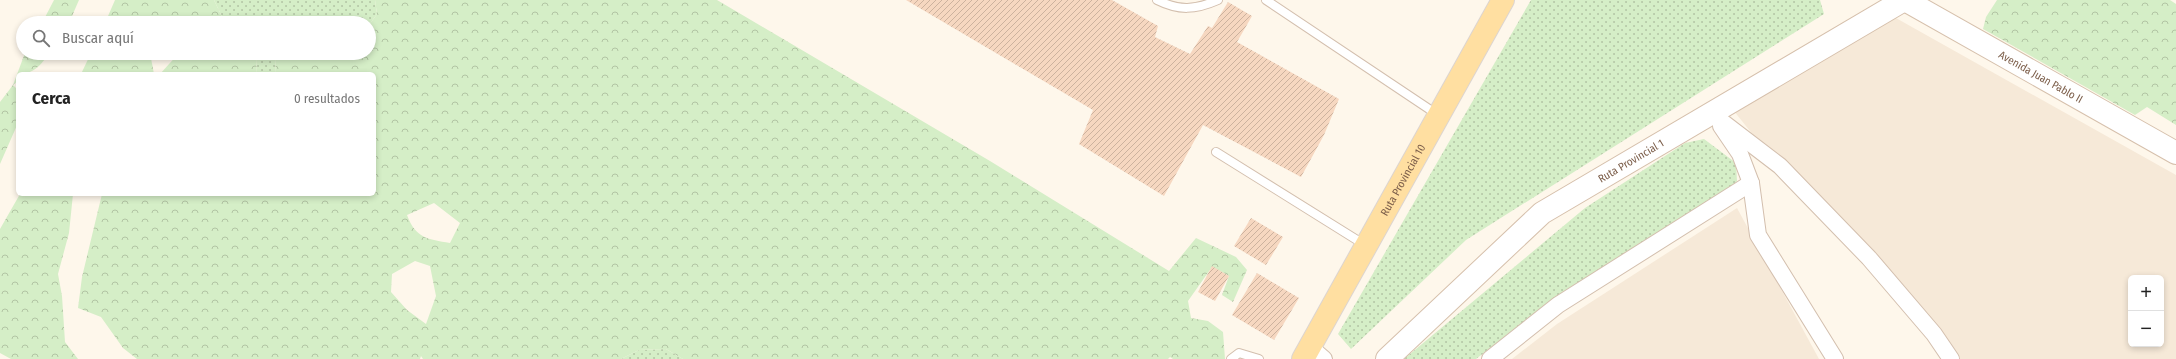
<!DOCTYPE html>
<html lang="es">
<head>
<meta charset="utf-8">
<style>
	:root { --surface:#fff; --page:#f2f2f2; --text:#222; --muted:#767676; --line:#e0e0e0 }
	body { margin:0; font-family:"Fira Sans Condensed",sans-serif; background:var(--page); color:var(--text) }
	.controls { position:absolute; right:12px; bottom:12px; display:grid; overflow:hidden; border-radius:6px; box-shadow:0 2px 6px #0003 }
	.controls button { width:36px; height:36px; display:grid; place-items:center; padding:0; border:0; border-bottom:1px solid var(--line); background:var(--surface); color:var(--text); font:20px sans-serif }
	.list { margin:0; padding:0; list-style:none }
	h2 { display:flex; justify-content:space-between; align-items:center; height:52px; margin:0; padding:0 16px; font-size:17px }
	h2 small { font-size:13px; font-weight:400; color:var(--muted) }
	.icon { flex:none; width:22px; height:22px; fill:none; stroke:currentColor; stroke-width:2; stroke-linecap:round; stroke-linejoin:round }
	.map { position:relative; flex:none; width:2176px; height:359px; overflow:hidden }
	.search { position:absolute; background:var(--surface); box-shadow:0 2px 6px #0003; left:16px; top:16px; width:360px; height:44px; display:flex; align-items:center; gap:10px; box-sizing:border-box; padding:0 14px; border-radius:22px; color:var(--muted); font-size:15px }
	.panel { position:absolute; background:var(--surface); box-shadow:0 2px 6px #0003; left:16px; top:72px; width:360px; height:124px; border-radius:6px }
	.map>svg:first-child { display:block }
</style>
</head>
<body>
<div class="map">
<svg width="2176" height="359" viewBox="0 0 2176 359">
	<defs>
		<pattern id="grass-dots" width="8" height="8" patternUnits="userSpaceOnUse"><rect width="8" height="8" fill="#d5eec7"/><path d="M2 2h.1M6 6h.1" fill="none" stroke="#b2c4a4" stroke-width="1.8" stroke-linecap="round"/></pattern>
		<pattern id="forest-crowns" width="20" height="18" patternUnits="userSpaceOnUse"><rect width="20" height="18" fill="#d5eec7"/><path d="M2 6a3 3 0 1 1 6 0M12 15a3 3 0 1 1 6 0" fill="none" stroke="#b2c4a4"/></pattern>
		<pattern id="building-hatch" width="6" height="6" patternUnits="userSpaceOnUse"><rect width="6" height="6" fill="#f6d7c0"/><path d="M-1 1l2-2M0 6l6-6M5 7l2-2" fill="none" stroke="#ccb29e"/></pattern>
	</defs>
	<rect width="100%" height="100%" fill="#fef7eb"/>
	<!-- residential -->
	<g fill="#f6e9d8" fill-rule="evenodd">
		<path d="M1887,13L2176,175V359H1944L1854,239L1792,183L1725,100ZM2131,278H2161V344H2131Z"/>
		<polygon points="1737,208 1819,359 1512,359 1557,324"/>
	</g>
	<!-- grass -->
	<g fill="url(#grass-dots)">
		<polygon points="214,0 375,0 377,14 369,25 369,23 225,23"/>
		<polygon points="1531,0 1820,0 1824,14 1466,240 1351,349 1338,334"/>
		<polygon points="249,53 280,53 276,58 275,74 257,74 256,59"/>
		<polygon points="1704,139 1736,163 1737,181 1727,191 1561,293 1476,359 1404,359 1585,208 1685,143"/>
		<polygon points="666,349 683,359 621,359 639,350"/>
	</g>
	<!-- forest -->
	<g fill="url(#forest-crowns)" fill-rule="evenodd">
		<polygon points="54,0 79,0 69,23 42,23"/>
		<polygon points="115,0 214,0 225,23 177,23 176,19 143,16 144,23 105,23"/>
		<path d="M375,0H717L990,161L1169,271L1196,238L1236,257L1247,270L1233,302L1222,295L1229,276L1212,267L1188,301L1191,318L1208,321L1223,332L1225,359H1173L1170,357L1168,359H683L666,349L639,350L621,359H423L421,356L420,359H137L123,348L101,317L78,308L82,277L102,194H374V74H275L276,58L280,53H369V25L377,14ZM434,203L460,223L450,243C428,239 416,239 407,215ZM415,261L430,266L436,296L426,324L407,310L391,292L392,274Z"/>
		<polygon points="1997,0 2170,0 2176,4 2176,125 2147,107 2135,115 1983,29 1986,17"/>
		<path d="M25,53H50C40,65 35,74 18,74V81L13,85L18,90V123L0,164V102L13,85Z"/>
		<polygon points="91,53 150,53 154,74 81,74"/>
		<polygon points="179,53 249,53 256,59 257,74 160,74"/>
		<polygon points="20,194 73,194 69,233 58,274 62,296 65,342 78,359 11,359 0,353 0,229"/>
	</g>
	<!-- building -->
	<g fill="url(#building-hatch)">
		<polygon points="906,0 1112,0 1158,26 1155,37 1190,54 1208,26 1212,28 1228,2 1252,16 1237,42 1339,99 1324,135 1301,177 1203,125 1164,196 1079,144 1093,110"/>
		<polygon points="1251,218 1283,237 1266,265 1234,246"/>
		<polygon points="1212,266 1229,276 1215,301 1198,292"/>
		<polygon points="1257,273 1299,298 1274,340 1232,315"/>
	</g>
	<g fill="none" stroke-linecap="round" stroke-linejoin="round">
		<defs>
			<g id="lane">
				<path d="M1157,0C1179,11 1195,10 1218,0"/>
				<polyline points="1266,0 1438,115"/>
				<polyline points="1216,152 1365,245"/>
				<polyline points="1231,359 1239,353 1259,359"/>
			</g>
			<g id="street">
				<polyline points="1712,114 1780,166 1869,258 1934,334 1951,359"/>
				<polyline points="1721,126 1740,154 1751,183 1758,235 1835,359"/>
				<polyline points="1309,346 1324,359"/>
				<polyline points="1490,359 1558,305 1751,183"/>
			</g>
			<g id="secondary">
				<path id="s1" d="M1905,0L2176,153"/>
				<path id="s2" d="M1387,359L1542,213L1904,0"/>
			</g>
			<g id="primary">
				<path id="s3" d="M1303,359L1503,0"/>
			</g>
		</defs>
		<!-- lane casing -->
		<use href="#lane" stroke="#d3bfae" stroke-width="10"/>
		<!-- street casing -->
		<use href="#street" stroke="#d3bfae" stroke-width="18"/>
		<!-- secondary casing -->
		<use href="#secondary" stroke="#d6c0ac" stroke-width="24"/>
		<!-- primary casing -->
		<use href="#primary" stroke="#ddd5d0" stroke-width="24"/>
		<!-- lane -->
		<use href="#lane" stroke="#fff" stroke-width="8"/>
		<!-- street -->
		<use href="#street" stroke="#fff" stroke-width="16"/>
		<!-- secondary -->
		<use href="#secondary" stroke="#fff" stroke-width="22"/>
		<!-- primary -->
		<use href="#primary" stroke="#ffdfa1" stroke-width="22"/>
	</g>
	<g text-anchor="middle" stroke-width="3" stroke-linejoin="round" paint-order="stroke">
		<!-- street labels -->
		<g font-size="11" fill="#7c5e4a" stroke="#fffaf3">
			<text dy="4" stroke="none"><textPath href="#s1" startOffset="156">Avenida Juan Pablo II</textPath></text>
			<text dy="4" stroke="none"><textPath href="#s2" startOffset="316">Ruta Provincial 1</textPath></text>
			<text dy="4" stroke="none"><textPath href="#s3" startOffset="205">Ruta Provincial 10</textPath></text>
		</g>
	</g>
</svg>
<div class="controls">
<button>+</button>
<button>−</button>
</div>
<div class="search"><svg class="icon" aria-label="search" viewBox="0 0 24 24"><circle cx="10" cy="10" r="6"/><path d="M15 15l6 6"/></svg>Buscar aquí</div>
<section class="panel">
<h2>Cerca<small>0 resultados</small></h2>
<ul class="list">
</ul>
</section>
</div>
</body>
</html>
